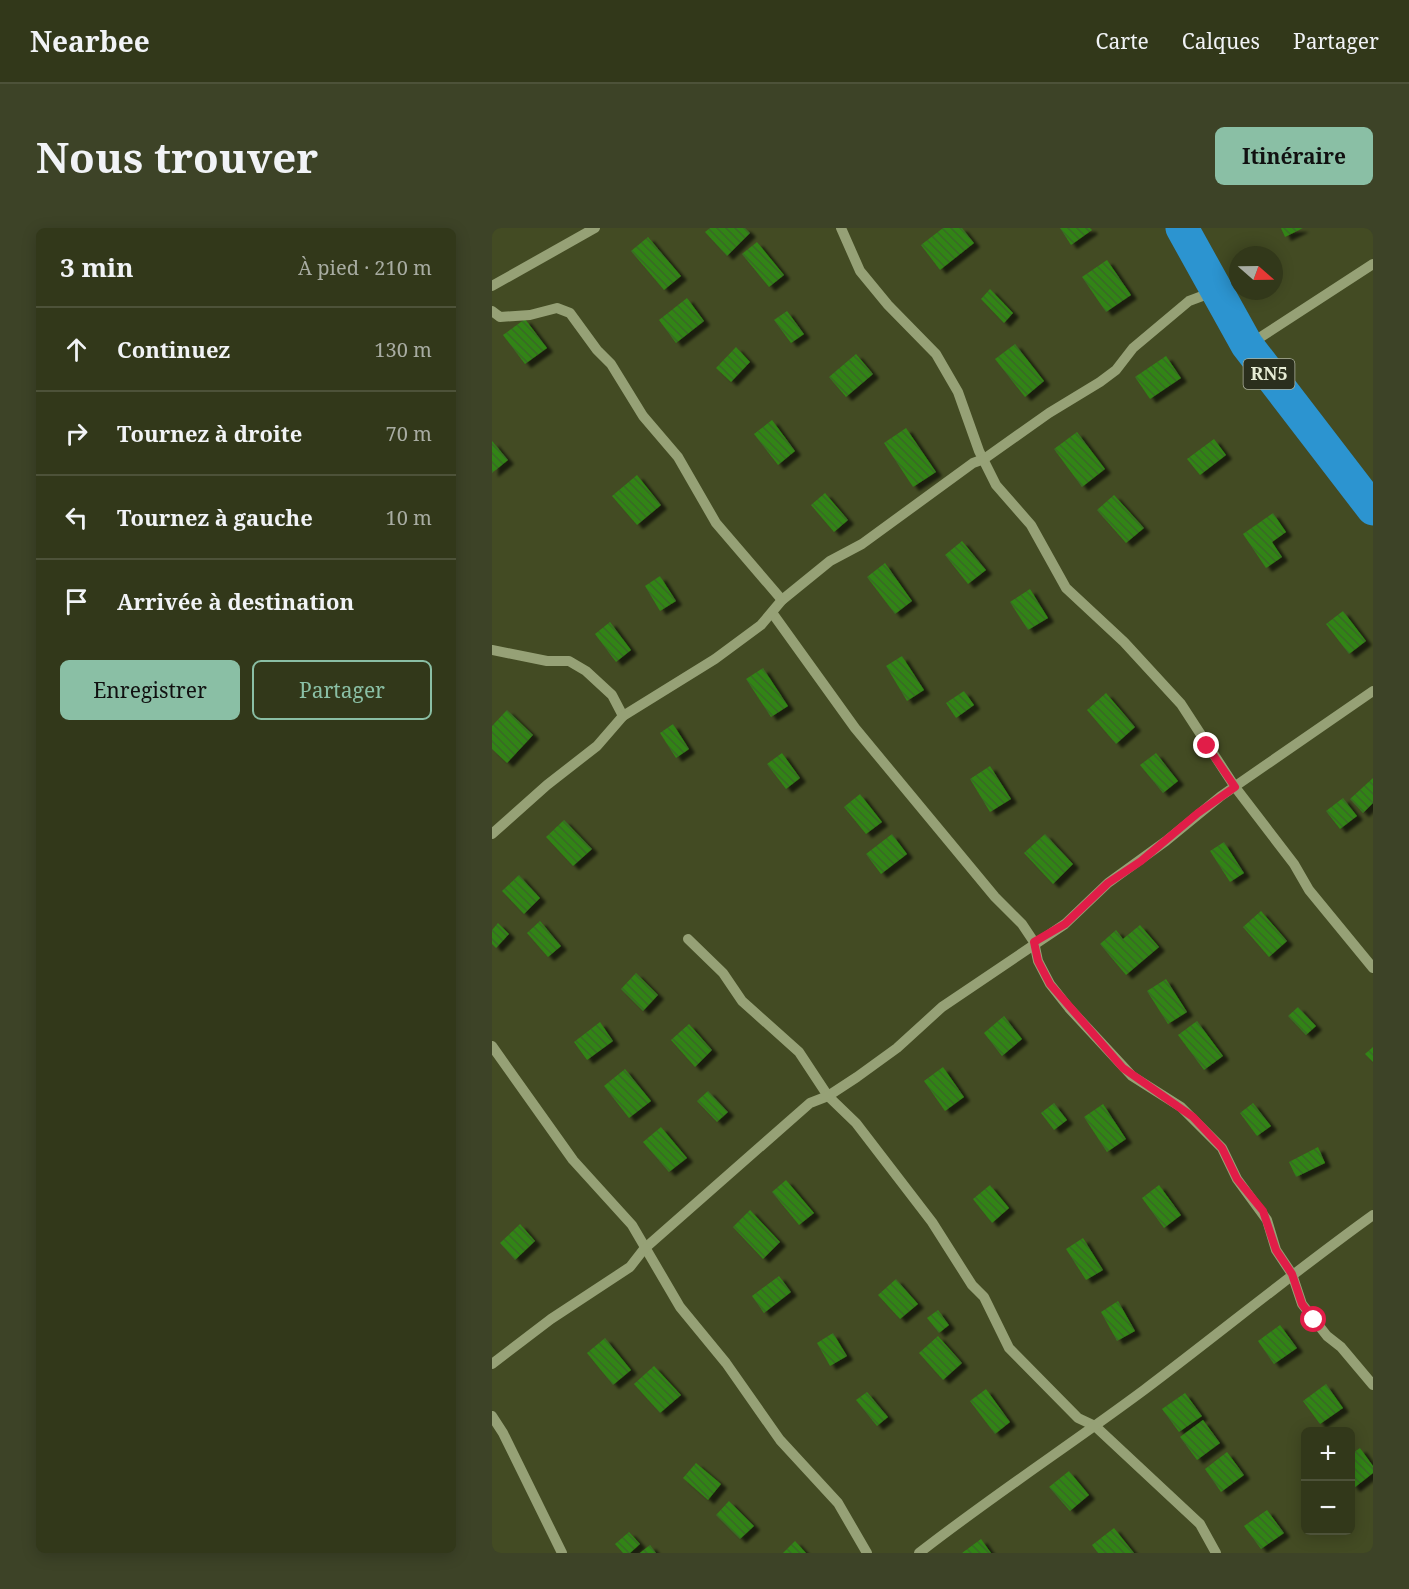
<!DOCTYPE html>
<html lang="fr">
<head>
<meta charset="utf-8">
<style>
	:root { --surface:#32381a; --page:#3d4327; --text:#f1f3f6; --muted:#a8aca2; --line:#4d5239; --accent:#8abfa5 }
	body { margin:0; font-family:"Noto Serif",serif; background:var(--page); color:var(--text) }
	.controls { position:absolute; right:18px; bottom:18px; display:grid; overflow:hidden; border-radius:9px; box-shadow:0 3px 15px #0003 }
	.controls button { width:54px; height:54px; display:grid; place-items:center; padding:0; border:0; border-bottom:2px solid var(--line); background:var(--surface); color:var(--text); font:30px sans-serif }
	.compass { position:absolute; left:737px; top:18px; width:54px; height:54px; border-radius:50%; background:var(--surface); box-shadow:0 3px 15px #0003; rotate:110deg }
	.stop { position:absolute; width:18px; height:18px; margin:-14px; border:4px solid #e11d48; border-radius:50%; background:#fff }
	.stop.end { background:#e11d48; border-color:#fff; box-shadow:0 2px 6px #0008 }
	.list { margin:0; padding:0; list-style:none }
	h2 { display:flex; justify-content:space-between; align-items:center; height:78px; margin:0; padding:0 24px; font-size:26px }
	h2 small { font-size:20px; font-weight:400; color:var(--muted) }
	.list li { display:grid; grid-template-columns:39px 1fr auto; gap:18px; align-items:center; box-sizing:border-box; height:84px; padding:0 24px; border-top:2px solid var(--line) }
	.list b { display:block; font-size:22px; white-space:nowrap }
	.list em { font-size:20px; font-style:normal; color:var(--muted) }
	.actions { display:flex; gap:12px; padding:18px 24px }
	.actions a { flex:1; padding:14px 0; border:2px solid var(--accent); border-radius:9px; text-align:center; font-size:21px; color:var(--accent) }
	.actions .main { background:var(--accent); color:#111 }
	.icon { flex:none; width:33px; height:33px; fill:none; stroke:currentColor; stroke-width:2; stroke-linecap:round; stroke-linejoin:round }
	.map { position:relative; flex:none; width:881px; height:1325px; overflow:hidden; border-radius:9px }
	header { display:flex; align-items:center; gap:36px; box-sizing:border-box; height:84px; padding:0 30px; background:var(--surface); border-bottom:2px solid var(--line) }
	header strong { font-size:28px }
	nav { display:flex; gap:33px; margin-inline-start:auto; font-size:21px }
	.intro { display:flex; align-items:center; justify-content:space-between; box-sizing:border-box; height:144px; padding:0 36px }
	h1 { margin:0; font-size:42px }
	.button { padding:15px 27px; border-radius:9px; background:var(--accent); color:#111; font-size:21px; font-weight:700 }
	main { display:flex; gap:36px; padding:0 36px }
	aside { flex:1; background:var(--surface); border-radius:9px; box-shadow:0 3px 15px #0003 }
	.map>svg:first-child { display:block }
</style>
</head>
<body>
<header>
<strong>Nearbee</strong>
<nav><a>Carte</a><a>Calques</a><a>Partager</a></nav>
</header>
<div class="intro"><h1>Nous trouver</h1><a class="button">Itinéraire</a></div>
<main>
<aside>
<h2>3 min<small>À pied · 210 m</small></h2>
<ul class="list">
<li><svg class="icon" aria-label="ahead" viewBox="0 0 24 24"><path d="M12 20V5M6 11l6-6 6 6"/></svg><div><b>Continuez</b></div><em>130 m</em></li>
<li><svg class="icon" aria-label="right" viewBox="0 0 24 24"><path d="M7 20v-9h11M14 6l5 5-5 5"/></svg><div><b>Tournez à droite</b></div><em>70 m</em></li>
<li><svg class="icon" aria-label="left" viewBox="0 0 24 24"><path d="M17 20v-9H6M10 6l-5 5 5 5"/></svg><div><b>Tournez à gauche</b></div><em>10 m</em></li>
<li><svg class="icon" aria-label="arrive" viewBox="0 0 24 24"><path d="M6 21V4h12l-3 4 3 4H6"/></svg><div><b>Arrivée à destination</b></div></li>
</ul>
<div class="actions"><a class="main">Enregistrer</a><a>Partager</a></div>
</aside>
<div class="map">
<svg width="881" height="1325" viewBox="0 0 881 1325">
	<defs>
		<pattern id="building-back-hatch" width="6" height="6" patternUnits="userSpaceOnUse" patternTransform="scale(1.5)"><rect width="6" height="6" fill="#318414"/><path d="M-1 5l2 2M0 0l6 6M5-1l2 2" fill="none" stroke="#3a6928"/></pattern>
		<filter id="shadow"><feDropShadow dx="6" dy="4" stdDeviation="1.5" flood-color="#0009"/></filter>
	</defs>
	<rect width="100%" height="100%" fill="#434b23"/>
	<!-- building -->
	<g fill="url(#building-back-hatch)" filter="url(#shadow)">
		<polygon points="218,0 253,0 258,5 235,28 213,4"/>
		<polygon points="451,0 470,0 482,15 448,42 429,17"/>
		<polygon points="568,0 598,0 600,2 579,17"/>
		<polygon points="789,0 811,0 793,9"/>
		<polygon points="156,9 189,48 172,62 139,23"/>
		<polygon points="265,14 292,47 277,59 250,26"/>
		<polygon points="615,32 639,67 614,84 590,49"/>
		<polygon points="498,61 521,85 512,95 489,71"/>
		<polygon points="195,70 212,93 184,115 167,92"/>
		<polygon points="295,83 312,106 299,115 282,92"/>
		<polygon points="33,91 55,120 33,136 11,107"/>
		<polygon points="523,116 552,153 533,169 503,131"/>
		<polygon points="244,119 258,134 239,154 224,140"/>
		<polygon points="364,126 381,146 354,169 337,149"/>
		<polygon points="674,128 689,150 658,171 643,149"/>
		<polygon points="280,192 303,223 286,237 262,206"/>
		<polygon points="414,200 444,244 421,259 392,215"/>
		<polygon points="585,204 613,241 590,259 562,221"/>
		<polygon points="722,211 734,227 708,247 695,231"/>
		<polygon points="0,213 16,232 0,245"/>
		<polygon points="145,247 169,277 145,297 120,268"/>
		<polygon points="333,265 356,292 342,304 319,277"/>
		<polygon points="622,267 652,300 634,315 605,282"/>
		<polygon points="781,285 794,304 780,314 790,329 774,340 751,306"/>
		<polygon points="470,313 494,342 476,356 453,327"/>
		<polygon points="393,335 420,373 403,386 375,349"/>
		<polygon points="168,348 184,373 168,383 153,358"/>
		<polygon points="538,361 556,390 536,402 518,374"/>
		<polygon points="851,383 874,413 857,426 834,396"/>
		<polygon points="118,394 139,422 124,434 103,406"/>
		<polygon points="410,428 432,462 415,473 394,438"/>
		<polygon points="271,440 296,478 279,489 254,451"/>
		<polygon points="472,463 482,477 464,490 454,475"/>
		<polygon points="614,465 643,499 624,516 595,482"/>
		<polygon points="15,482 41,507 15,535 0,521 0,498"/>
		<polygon points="181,496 197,521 184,530 168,505"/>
		<polygon points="290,525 308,550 294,561 275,536"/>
		<polygon points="664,525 686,553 671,565 648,537"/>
		<polygon points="498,538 519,571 498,584 478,551"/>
		<polygon points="881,550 881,575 871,585 858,571"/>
		<polygon points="368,566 390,594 374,606 352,579"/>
		<polygon points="851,570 865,588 848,601 834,583"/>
		<polygon points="72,592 100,621 81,638 54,609"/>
		<polygon points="400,606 415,626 389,646 374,626"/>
		<polygon points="553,606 581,636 561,656 532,625"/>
		<polygon points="732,614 752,645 738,654 718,623"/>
		<polygon points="27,647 48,670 32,686 10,663"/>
		<polygon points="769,683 795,713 777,729 751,699"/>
		<polygon points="48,693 69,718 56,729 35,705"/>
		<polygon points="6,695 17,706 4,720 0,716 0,702"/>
		<polygon points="648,697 667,719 634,747 608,716 624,702 631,711"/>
		<polygon points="144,745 166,767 151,783 129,761"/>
		<polygon points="674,751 695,784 676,796 655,763"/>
		<polygon points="806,779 824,798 814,807 796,788"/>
		<polygon points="512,788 530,811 510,828 492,805"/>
		<polygon points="705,793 731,828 712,842 686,807"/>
		<polygon points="108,794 121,813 95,832 82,814"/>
		<polygon points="197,796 220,822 203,839 179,812"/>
		<polygon points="881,819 881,834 873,826"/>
		<polygon points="451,839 472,869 453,883 432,853"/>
		<polygon points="133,841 159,873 137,890 112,858"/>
		<polygon points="216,863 236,884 225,894 205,873"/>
		<polygon points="562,875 575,892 562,902 549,885"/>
		<polygon points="761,875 779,898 765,908 748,885"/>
		<polygon points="611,876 634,911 615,924 592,889"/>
		<polygon points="169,899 195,930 177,944 151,914"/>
		<polygon points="826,919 833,935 804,949 797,934"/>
		<polygon points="294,952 322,985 307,997 280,964"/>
		<polygon points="498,957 517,980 500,995 481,971"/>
		<polygon points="667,957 689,987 672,1000 650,970"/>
		<polygon points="258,982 288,1014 271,1031 241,999"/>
		<polygon points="28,996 43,1013 23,1032 8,1015"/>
		<polygon points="591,1010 611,1042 594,1052 574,1021"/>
		<polygon points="287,1048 299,1064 272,1085 260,1068"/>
		<polygon points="404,1051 426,1076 408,1091 386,1067"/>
		<polygon points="626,1073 643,1103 625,1113 609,1084"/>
		<polygon points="446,1082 457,1097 447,1105 435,1090"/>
		<polygon points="788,1097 805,1120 782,1136 766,1113"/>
		<polygon points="341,1105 355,1128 338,1138 325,1115"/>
		<polygon points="446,1108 470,1135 451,1152 427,1125"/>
		<polygon points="113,1110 139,1142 121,1157 95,1125"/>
		<polygon points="162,1138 189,1167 168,1185 142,1156"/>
		<polygon points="834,1156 851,1180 828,1196 811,1173"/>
		<polygon points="494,1161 518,1194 503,1206 478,1173"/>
		<polygon points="375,1164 396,1189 385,1198 364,1172"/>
		<polygon points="693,1165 710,1188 687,1204 670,1181"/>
		<polygon points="711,1192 728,1215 705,1232 688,1209"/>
		<polygon points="868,1220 881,1238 881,1245 862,1260 858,1255 858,1227"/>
		<polygon points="735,1224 752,1247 729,1264 713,1241"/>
		<polygon points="204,1235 229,1256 216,1272 191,1250"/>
		<polygon points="577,1243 597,1267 578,1283 557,1259"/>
		<polygon points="237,1273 262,1298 248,1311 224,1287"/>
		<polygon points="775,1282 792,1305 769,1321 752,1298"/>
		<polygon points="622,1300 642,1325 606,1325 600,1317"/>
		<polygon points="137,1304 148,1316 138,1325 131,1325 123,1316"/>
		<polygon points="489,1311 499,1325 470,1325"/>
		<polygon points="303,1313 314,1325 291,1325"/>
		<polygon points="158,1317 164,1325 148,1325"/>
	</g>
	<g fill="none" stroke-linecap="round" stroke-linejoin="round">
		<!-- minor -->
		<g stroke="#96a176" stroke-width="10">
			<polyline points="349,0 368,43 396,77 444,126 466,164 487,223 504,257 539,297 574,360 632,414 689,476 743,559 802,636 817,662 881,740"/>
			<polyline points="0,58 103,0"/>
			<polyline points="0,83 8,89 38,87 65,80 78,85 105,122 119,136 151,188 186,229 224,295 290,372"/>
			<polyline points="758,116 881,36"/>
			<polyline points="281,386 363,500 503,669 530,696 542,714 546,733 558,756 577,780 640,848 689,879 730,920 745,951 775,992 784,1022 800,1046 810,1076 835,1108 849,1119 881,1157"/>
			<polyline points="0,422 55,433 77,433 94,443 120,467 131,488"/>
			<polyline points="0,606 55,557 105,518 131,488 223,431 269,397 290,372 338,333 370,316 481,235 492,231 557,185 608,154 624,142 641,120 697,73 721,64"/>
			<polyline points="196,711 231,745 250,773 307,824 336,868 364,895 440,994 480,1057 492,1069 517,1120 586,1190 603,1198 708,1296 724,1325"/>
			<polyline points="0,818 81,932 140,997 188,1079 234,1135 288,1212 346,1275 375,1325"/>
			<polyline points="0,1136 59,1091 138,1039 152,1021 318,875 336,868 365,849 405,820 450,779 573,696 616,655 674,613 729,568 881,463"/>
			<polyline points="0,1188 11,1205 70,1325"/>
			<path d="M427,1325C500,1268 578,1217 652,1162C729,1104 803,1043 881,987"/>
		</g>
		<!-- highway -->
		<polyline stroke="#2c94d0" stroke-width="33" points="690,0 755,117 881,281"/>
	</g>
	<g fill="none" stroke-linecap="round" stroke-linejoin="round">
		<!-- route -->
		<polyline stroke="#e11d48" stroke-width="8" points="715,518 743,559 706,585 649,633 616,655 573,696 542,714 546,733 558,756 631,840 701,889 730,920 745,951 771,983 784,1022 800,1046 810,1076 822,1092"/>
	</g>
	<g text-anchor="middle" stroke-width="6" stroke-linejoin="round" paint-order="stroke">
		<!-- shield labels -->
		<rect fill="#2b2f1d" stroke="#aeb39e" stroke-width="1.5" x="751.5" y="131" width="51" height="30" rx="4.5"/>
		<g font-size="18" font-weight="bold" fill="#e6ecd5">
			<text x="777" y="152">RN5</text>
		</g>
	</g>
</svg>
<div class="controls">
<button>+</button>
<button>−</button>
</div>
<svg class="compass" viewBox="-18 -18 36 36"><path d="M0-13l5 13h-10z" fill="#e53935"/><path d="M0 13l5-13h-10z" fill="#a8aca2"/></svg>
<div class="stop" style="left:822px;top:1092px"></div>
<div class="stop end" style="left:715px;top:518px"></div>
</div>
</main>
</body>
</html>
